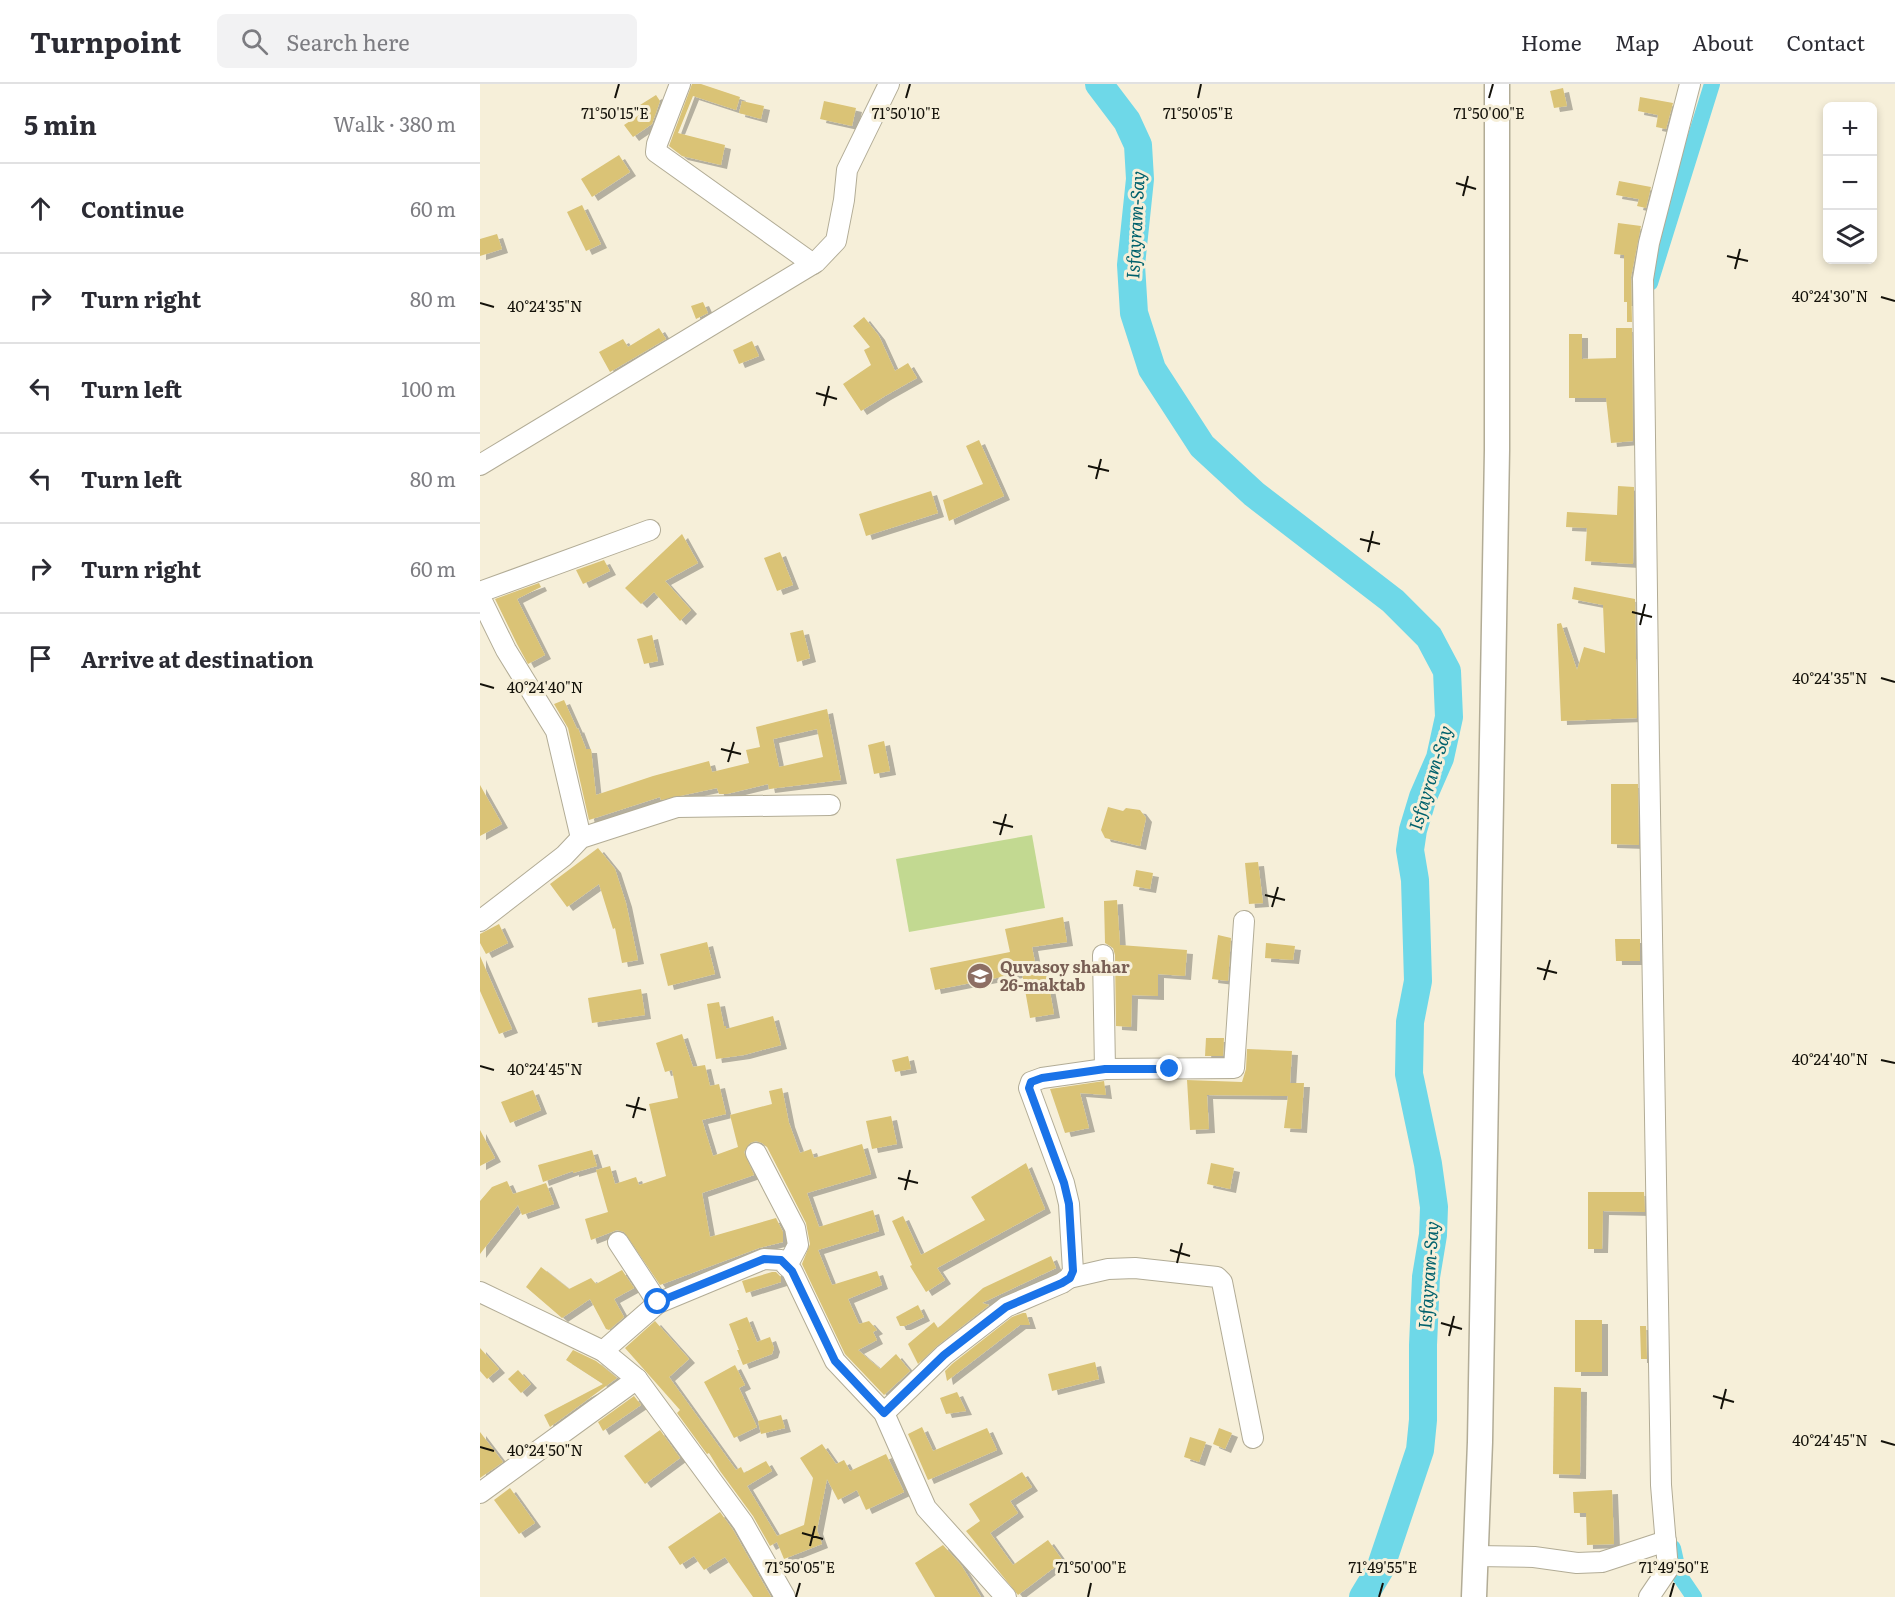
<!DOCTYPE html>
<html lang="en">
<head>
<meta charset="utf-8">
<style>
	:root { --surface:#fff; --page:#f2f2f3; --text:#2b2b33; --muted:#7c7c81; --line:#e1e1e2 }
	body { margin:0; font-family:Literata,serif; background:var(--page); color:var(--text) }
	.controls { position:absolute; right:18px; top:18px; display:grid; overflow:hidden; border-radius:9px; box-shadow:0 3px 9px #0003 }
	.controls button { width:54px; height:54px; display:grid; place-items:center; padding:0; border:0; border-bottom:2px solid var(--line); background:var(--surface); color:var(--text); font:30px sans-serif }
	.stop { position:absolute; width:18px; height:18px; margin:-14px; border:4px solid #1a73e8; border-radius:50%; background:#fff }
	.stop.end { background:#1a73e8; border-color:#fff; box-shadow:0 2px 6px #0008 }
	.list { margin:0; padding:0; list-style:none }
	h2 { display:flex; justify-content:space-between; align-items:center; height:78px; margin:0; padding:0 24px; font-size:26px }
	h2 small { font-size:20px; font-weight:400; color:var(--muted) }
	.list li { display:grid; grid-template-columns:39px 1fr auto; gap:18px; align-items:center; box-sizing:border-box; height:90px; padding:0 24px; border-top:2px solid var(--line) }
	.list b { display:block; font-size:22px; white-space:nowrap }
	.list em { font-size:20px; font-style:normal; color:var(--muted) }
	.icon { flex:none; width:33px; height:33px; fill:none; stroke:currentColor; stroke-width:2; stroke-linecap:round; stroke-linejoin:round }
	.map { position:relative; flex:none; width:1415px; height:1513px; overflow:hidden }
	header { display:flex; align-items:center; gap:36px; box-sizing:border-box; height:84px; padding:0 30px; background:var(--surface); border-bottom:2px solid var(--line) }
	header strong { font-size:28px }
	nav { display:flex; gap:33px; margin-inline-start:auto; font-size:21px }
	.search { width:420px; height:54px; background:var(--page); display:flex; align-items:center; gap:15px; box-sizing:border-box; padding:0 21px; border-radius:9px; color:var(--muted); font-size:22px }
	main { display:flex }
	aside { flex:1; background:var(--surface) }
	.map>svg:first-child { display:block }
</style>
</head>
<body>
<header>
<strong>Turnpoint</strong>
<div class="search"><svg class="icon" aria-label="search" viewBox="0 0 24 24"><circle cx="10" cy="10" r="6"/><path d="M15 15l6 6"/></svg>Search here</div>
<nav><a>Home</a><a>Map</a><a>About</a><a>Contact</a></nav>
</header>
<main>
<aside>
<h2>5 min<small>Walk · 380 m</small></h2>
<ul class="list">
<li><svg class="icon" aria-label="ahead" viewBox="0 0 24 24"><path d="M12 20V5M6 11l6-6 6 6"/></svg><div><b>Continue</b></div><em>60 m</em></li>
<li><svg class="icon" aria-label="right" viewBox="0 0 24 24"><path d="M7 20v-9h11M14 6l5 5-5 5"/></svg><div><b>Turn right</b></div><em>80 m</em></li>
<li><svg class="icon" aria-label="left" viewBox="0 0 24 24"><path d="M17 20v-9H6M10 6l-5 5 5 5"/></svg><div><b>Turn left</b></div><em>100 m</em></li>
<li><svg class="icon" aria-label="left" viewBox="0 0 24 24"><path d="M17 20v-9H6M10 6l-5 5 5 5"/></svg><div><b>Turn left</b></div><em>80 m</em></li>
<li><svg class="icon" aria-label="right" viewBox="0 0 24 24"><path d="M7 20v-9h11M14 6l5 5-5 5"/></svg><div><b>Turn right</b></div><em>60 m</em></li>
<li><svg class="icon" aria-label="arrive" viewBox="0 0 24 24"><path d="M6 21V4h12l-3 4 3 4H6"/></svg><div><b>Arrive at destination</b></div></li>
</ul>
</aside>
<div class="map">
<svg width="1415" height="1513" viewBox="0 0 1415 1513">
	<defs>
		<filter id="shadow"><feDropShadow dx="6" dy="4" stdDeviation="0" flood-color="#0004"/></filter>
	</defs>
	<rect width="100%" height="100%" fill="#f6efd9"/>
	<!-- green -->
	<polygon fill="#c2d991" points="552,751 565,824 429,848 416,775"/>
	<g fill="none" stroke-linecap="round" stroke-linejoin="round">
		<!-- canal -->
		<g stroke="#6ed8e8" stroke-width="16">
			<polyline points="1170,199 1232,0"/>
			<polyline points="1193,1464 1199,1491 1214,1513"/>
		</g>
		<!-- river -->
		<polyline stroke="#6ed8e8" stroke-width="28" points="619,0 647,37 658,61 660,95 651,181 654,229 672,285 722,362 774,410 913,517 949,553 967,587 969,633 960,674 943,713 933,746 930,766 935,796 938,897 930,938 929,990 948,1080 954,1123 953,1151 946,1193 943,1261 943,1336 940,1366 900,1485 883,1513"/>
	</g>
	<!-- building -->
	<g fill="#dac376" fill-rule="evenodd" filter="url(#shadow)">
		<polygon points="212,0 221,0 260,13 256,26 213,12 198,49 245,61 241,81 202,72 189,62"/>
		<polygon points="1083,4 1087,22 1074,24 1070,7"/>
		<polygon points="176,11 180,17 172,40 153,53 144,41 165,27 160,21"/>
		<polygon points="1160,13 1193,19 1186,45 1176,43 1178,31 1158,27"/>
		<polygon points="262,17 284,22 281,35 259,29"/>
		<polygon points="344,17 376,24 372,42 340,35"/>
		<polygon points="139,71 150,88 112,113 101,95"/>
		<polygon points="1139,97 1171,103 1166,124 1157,122 1159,115 1136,111"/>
		<polygon points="102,121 121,160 106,167 87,128"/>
		<polygon points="1138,139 1161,142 1151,193 1152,238 1147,238 1147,218 1144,218 1144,171 1134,170"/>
		<polygon points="17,150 22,165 0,172 0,155"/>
		<polygon points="223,218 228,229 216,235 211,222"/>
		<polygon points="384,233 399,252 415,287 428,279 437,294 405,312 381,327 363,300 391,281 384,266 390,263 373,242"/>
		<polygon points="179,244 186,255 130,288 119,268 143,255 148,263"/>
		<polygon points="1136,244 1152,244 1153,357 1131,359 1126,314 1089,314 1089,250 1102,250 1102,275 1136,274"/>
		<polygon points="272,257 279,272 259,280 253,266"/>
		<polygon points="499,356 524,412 469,437 463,416 503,400 486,362"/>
		<polygon points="1138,402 1154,403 1153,480 1105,477 1107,444 1086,443 1087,428 1137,431"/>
		<polygon points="451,407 458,429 386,452 379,430"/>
		<polygon points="202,450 218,479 185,497 211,526 200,537 174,508 161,520 145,504"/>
		<polygon points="300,468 313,501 297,507 284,474"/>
		<polygon points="124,476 130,487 103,500 96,486"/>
		<polygon points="59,499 61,503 37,515 65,571 48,580 37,560 15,515"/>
		<polygon points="1094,503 1155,515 1157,634 1081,637 1077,540 1081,539 1097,586 1104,563 1125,569 1123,521 1092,515"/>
		<polygon points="323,546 330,574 317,578 310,549"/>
		<polygon points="172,551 178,577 164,580 157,555"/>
		<path d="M84,616L97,645L98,644L106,665H111L116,711L173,692L229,677L232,688L269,679L266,666L280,663L276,643L347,625L361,696L289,705L288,700L247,710H239L237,704L181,716L180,713L109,736L88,644L74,620ZM337,645L343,673L299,683L293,655Z"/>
		<polygon points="404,657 410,687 394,690 388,661"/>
		<polygon points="1131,700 1158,700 1159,761 1131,760"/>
		<polygon points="0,701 22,740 0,752"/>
		<polygon points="628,723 643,727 646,724 660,726 666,734 660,762 625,754 621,746"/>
		<polygon points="118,764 135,785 146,819 158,876 142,879 135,844 133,845 119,800 87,823 70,800"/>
		<polygon points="778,778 783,819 769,820 765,779"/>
		<polygon points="656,786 673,789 670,805 653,802"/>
		<polygon points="637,816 640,861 707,866 705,892 678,890 678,912 652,911 651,943 636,942 635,871 633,864 625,859 624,817"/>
		<polygon points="583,833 587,858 552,863 557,888 566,886 574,930 550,934 542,889 455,906 450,884 530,868 525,845"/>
		<polygon points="19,840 28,859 6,870 0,859 0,850"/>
		<polygon points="738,851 751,854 748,897 732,895"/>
		<polygon points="1135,855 1160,855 1160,877 1136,877"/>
		<polygon points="227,858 235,890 188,902 180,870"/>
		<polygon points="786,859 815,862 813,876 785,874"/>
		<polygon points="0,872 32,945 19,950 0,907"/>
		<polygon points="161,905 165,931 112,939 108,914"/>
		<polygon points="239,918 244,942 246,942 246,945 293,932 301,961 264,971 236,975 227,920"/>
		<polygon points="202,950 213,983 225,981 230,1002 239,1000 246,1030 222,1036 233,1072 258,1063 250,1031 292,1020 289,1007 302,1004 309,1039 320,1069 331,1065 334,1074 382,1060 391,1090 327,1109 339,1143 393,1126 399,1147 338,1166 352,1201 397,1187 402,1201 368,1215 379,1240 389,1237 397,1246 393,1248 397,1256 378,1266 400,1285 416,1270 430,1287 404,1311 365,1270 322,1180 330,1160 326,1139 287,1063 282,1059 276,1057 270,1059 264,1068 274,1091 222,1109 230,1153 296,1134 303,1148 303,1158 279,1164 180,1201 144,1148 137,1146 111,1156 105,1135 128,1128 116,1086 130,1082 135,1100 156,1093 159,1101 186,1092 169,1020 198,1014 192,986 185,988 176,959"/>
		<polygon points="726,954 744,954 743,972 725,972"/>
		<polygon points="767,965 812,967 810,999 824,999 821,1045 804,1044 808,1012 727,1011 729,1045 710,1046 707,996 762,998 766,985"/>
		<polygon points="428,972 431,985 415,988 412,976"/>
		<polygon points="624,997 626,1011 600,1009 609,1044 585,1049 570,1005"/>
		<polygon points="53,1006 61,1026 30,1039 21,1018"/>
		<polygon points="411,1032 417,1060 392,1065 386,1037"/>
		<polygon points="0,1046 15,1074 0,1082"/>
		<polygon points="112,1066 117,1082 93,1089 93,1087 63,1098 58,1081"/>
		<polygon points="546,1079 565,1125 457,1184 465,1196 446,1208 430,1182 432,1181 412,1137 423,1132 441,1171 505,1136 491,1113"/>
		<polygon points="731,1079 754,1084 750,1105 727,1100"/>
		<polygon points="27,1097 33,1110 66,1099 74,1120 42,1131 38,1121 0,1170 0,1117 12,1103"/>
		<polygon points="1108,1108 1164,1108 1165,1128 1123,1127 1122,1165 1108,1165"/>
		<polygon points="571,1172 576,1184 502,1219 509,1221 457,1262 438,1280 428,1260 454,1238 458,1244 503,1204"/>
		<polygon points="61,1183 89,1205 111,1194 116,1200 142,1186 154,1204 134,1215 144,1233 129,1246 126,1245 110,1215 82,1234 46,1203"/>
		<polygon points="292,1188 296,1188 301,1193 301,1198 266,1209 262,1197"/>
		<polygon points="438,1221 444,1233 425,1242 420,1242 416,1233"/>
		<polygon points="543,1229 546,1229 550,1241 540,1241 467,1297 465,1287 472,1280 532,1233"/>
		<polygon points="267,1233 277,1258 290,1253 294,1264 292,1270 263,1281 257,1266 259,1266 249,1240"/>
		<rect x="1095" y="1236" width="27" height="52"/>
		<polygon points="175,1237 209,1275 189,1293 256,1386 261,1383 264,1389 286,1377 292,1387 267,1402 297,1452 324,1441 333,1394 320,1374 342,1360 356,1380 364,1376 370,1387 406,1370 424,1408 386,1426 377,1406 358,1416 347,1395 337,1446 342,1460 304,1475 297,1458 290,1462 273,1432 240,1387 229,1369 227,1370 197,1329 200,1326 145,1264"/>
		<polygon points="1160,1242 1166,1242 1167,1275 1161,1275"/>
		<polygon points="0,1264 19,1285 7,1295 0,1287"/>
		<polygon points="93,1266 116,1277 137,1294 70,1343 64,1331 123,1300 86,1276"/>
		<polygon points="615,1278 619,1295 572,1307 568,1290"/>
		<polygon points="255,1281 265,1301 259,1304 277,1343 254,1354 224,1298"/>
		<polygon points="38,1286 51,1300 41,1309 28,1295"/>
		<polygon points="1074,1303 1101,1304 1100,1391 1073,1390"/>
		<polygon points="477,1308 486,1327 466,1330 460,1314"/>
		<polygon points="154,1312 161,1321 123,1347 118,1338"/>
		<polygon points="301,1331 305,1344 281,1350 278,1337"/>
		<polygon points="442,1343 453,1367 507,1344 517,1366 448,1396 428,1350"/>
		<polygon points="739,1344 752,1349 745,1365 733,1360"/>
		<polygon points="180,1346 200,1374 165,1400 144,1372"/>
		<polygon points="0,1348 23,1378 0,1394"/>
		<polygon points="710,1353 726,1358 719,1378 704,1373"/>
		<polygon points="542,1388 552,1403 530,1417 538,1429 510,1449 533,1481 568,1456 583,1477 538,1511 486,1447 500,1437 489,1420"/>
		<polygon points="30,1404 55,1439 39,1450 14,1416"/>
		<polygon points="1132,1406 1134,1460 1107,1461 1106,1429 1094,1429 1093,1408"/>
		<polygon points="240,1428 253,1446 291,1513 273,1513 245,1473 224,1486 214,1472 200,1481 188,1463"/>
		<polygon points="463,1461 481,1481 501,1513 455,1513 435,1479"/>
	</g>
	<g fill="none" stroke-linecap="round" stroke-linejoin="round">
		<defs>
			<g id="minor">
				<polyline points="200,0 177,60 176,68 333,180"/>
				<polyline points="0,381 336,178 356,157 364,116 367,86 409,0"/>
				<polyline points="0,508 170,446"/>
				<polyline points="0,513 26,566 76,647 101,754"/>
				<polyline points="0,837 84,772 101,754 197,723 350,721"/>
				<polyline points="623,871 625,985"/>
				<polyline points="276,1069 315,1144 318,1161 307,1182"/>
				<polyline points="138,1158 178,1219"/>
				<polyline points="589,1194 628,1185 655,1184 737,1193 742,1198 773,1354"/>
				<polyline points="0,1208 123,1267 157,1295 263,1439 305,1513"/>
				<polyline points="123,1267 178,1219 284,1175 301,1176 312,1187 355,1277 404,1329 446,1424 526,1513"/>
				<polyline points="404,1329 464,1271 526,1223 582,1199 589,1194 593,1187 589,1120 584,1099 549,1004 551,998 562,994 625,985 754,984 764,837"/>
				<polyline points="0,1409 157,1295"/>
				<polyline points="996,1472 1054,1473 1097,1479 1122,1478 1186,1457"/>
				<polyline points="1169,1513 1188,1485 1181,1401 1169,667 1163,195 1169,159 1210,0"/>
			</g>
			<polyline id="major" points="994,1513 1000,1358 1017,366 1017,0"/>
		</defs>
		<!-- minor casing -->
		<use href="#minor" stroke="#b2ac96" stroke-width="22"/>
		<!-- major casing -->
		<use href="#major" stroke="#b2ac96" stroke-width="27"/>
		<!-- minor -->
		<use href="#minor" stroke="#fff" stroke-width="20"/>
		<!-- major -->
		<use href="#major" stroke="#fff" stroke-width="24"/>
	</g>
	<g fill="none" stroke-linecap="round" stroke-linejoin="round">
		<!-- route -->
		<polyline stroke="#1a73e8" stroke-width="8" points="178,1218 284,1175 301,1176 312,1187 355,1277 404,1329 464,1271 526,1223 582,1199 590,1194 593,1187 589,1120 584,1099 549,1004 551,998 562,994 625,985 690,985"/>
	</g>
	<!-- ticks -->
	<path fill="none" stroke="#14120a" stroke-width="2" d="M135,14L139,0M426,14L430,0M718,14L721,0M1009,14L1013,0M976,99L996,105M983,112L988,92M1247,172L1268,177M1255,185L1260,165M1401,213L1415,217M0,219L14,223M336,309L357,315M344,322L349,302M608,382L629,387M616,395L621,375M880,455L900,460M888,468L893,447M1152,528L1172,533M1160,541L1165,520M1401,594L1415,598M0,600L14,604M241,665L261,670M248,678L254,658M513,738L533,743M520,751L526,730M785,811L805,816M792,823L798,803M1057,884L1077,889M1064,896L1070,876M1401,976L1415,979M0,982L14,986M146,1021L166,1026M153,1034L159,1013M418,1094L438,1099M425,1106L430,1086M690,1166L710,1172M697,1179L702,1159M961,1239L982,1245M969,1252L974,1232M1233,1312L1254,1318M1241,1325L1246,1305M1401,1357L1415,1361M0,1363L14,1367M322,1449L343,1455M330,1462L335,1442M316,1513L320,1499M608,1513L611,1499M899,1513L903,1499M1190,1513L1194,1499"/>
	<!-- icons -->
	<defs>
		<symbol id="school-disc" viewBox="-11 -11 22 22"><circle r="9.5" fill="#8d6e63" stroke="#f6efd9"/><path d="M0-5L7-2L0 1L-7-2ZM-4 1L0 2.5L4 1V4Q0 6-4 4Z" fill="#fff"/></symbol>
	</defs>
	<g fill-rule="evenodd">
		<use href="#school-disc" x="485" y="877" width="30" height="30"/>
	</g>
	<g text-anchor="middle" stroke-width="6" stroke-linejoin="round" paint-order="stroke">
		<!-- education labels -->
		<g font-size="16" font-weight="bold" fill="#785e54" stroke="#f6efd9" text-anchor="start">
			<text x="520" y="889">Quvasoy shahar<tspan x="520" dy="18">26-maktab</tspan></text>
		</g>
		<!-- water labels -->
		<g font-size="18" font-style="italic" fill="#00616c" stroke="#f6efd9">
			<text transform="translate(656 141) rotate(-87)" y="6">Isfayram-Say</text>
			<text transform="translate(951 694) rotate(-73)" y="6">Isfayram-Say</text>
			<text transform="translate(949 1191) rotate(-86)" y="6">Isfayram-Say</text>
		</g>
	</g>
	<g font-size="15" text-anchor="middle" fill="#14120a" stroke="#f6efd9" stroke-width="6" stroke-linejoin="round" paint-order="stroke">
		<text x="135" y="35">71°50'15"E</text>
		<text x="426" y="35">71°50'10"E</text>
		<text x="718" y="35">71°50'05"E</text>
		<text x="1009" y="35">71°50'00"E</text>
		<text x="1350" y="218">40°24'30"N</text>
		<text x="65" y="228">40°24'35"N</text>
		<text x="1350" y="600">40°24'35"N</text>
		<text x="65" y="609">40°24'40"N</text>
		<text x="1350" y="981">40°24'40"N</text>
		<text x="65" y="991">40°24'45"N</text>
		<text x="1350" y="1362">40°24'45"N</text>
		<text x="65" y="1372">40°24'50"N</text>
		<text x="320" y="1489">71°50'05"E</text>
		<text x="611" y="1489">71°50'00"E</text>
		<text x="903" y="1489">71°49'55"E</text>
		<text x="1194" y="1489">71°49'50"E</text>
	</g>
</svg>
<div class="controls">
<button>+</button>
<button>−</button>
<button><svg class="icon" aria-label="layers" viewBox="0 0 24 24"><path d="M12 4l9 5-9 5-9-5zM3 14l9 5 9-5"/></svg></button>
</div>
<div class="stop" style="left:178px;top:1218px"></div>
<div class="stop end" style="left:690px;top:985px"></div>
</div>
</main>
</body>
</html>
